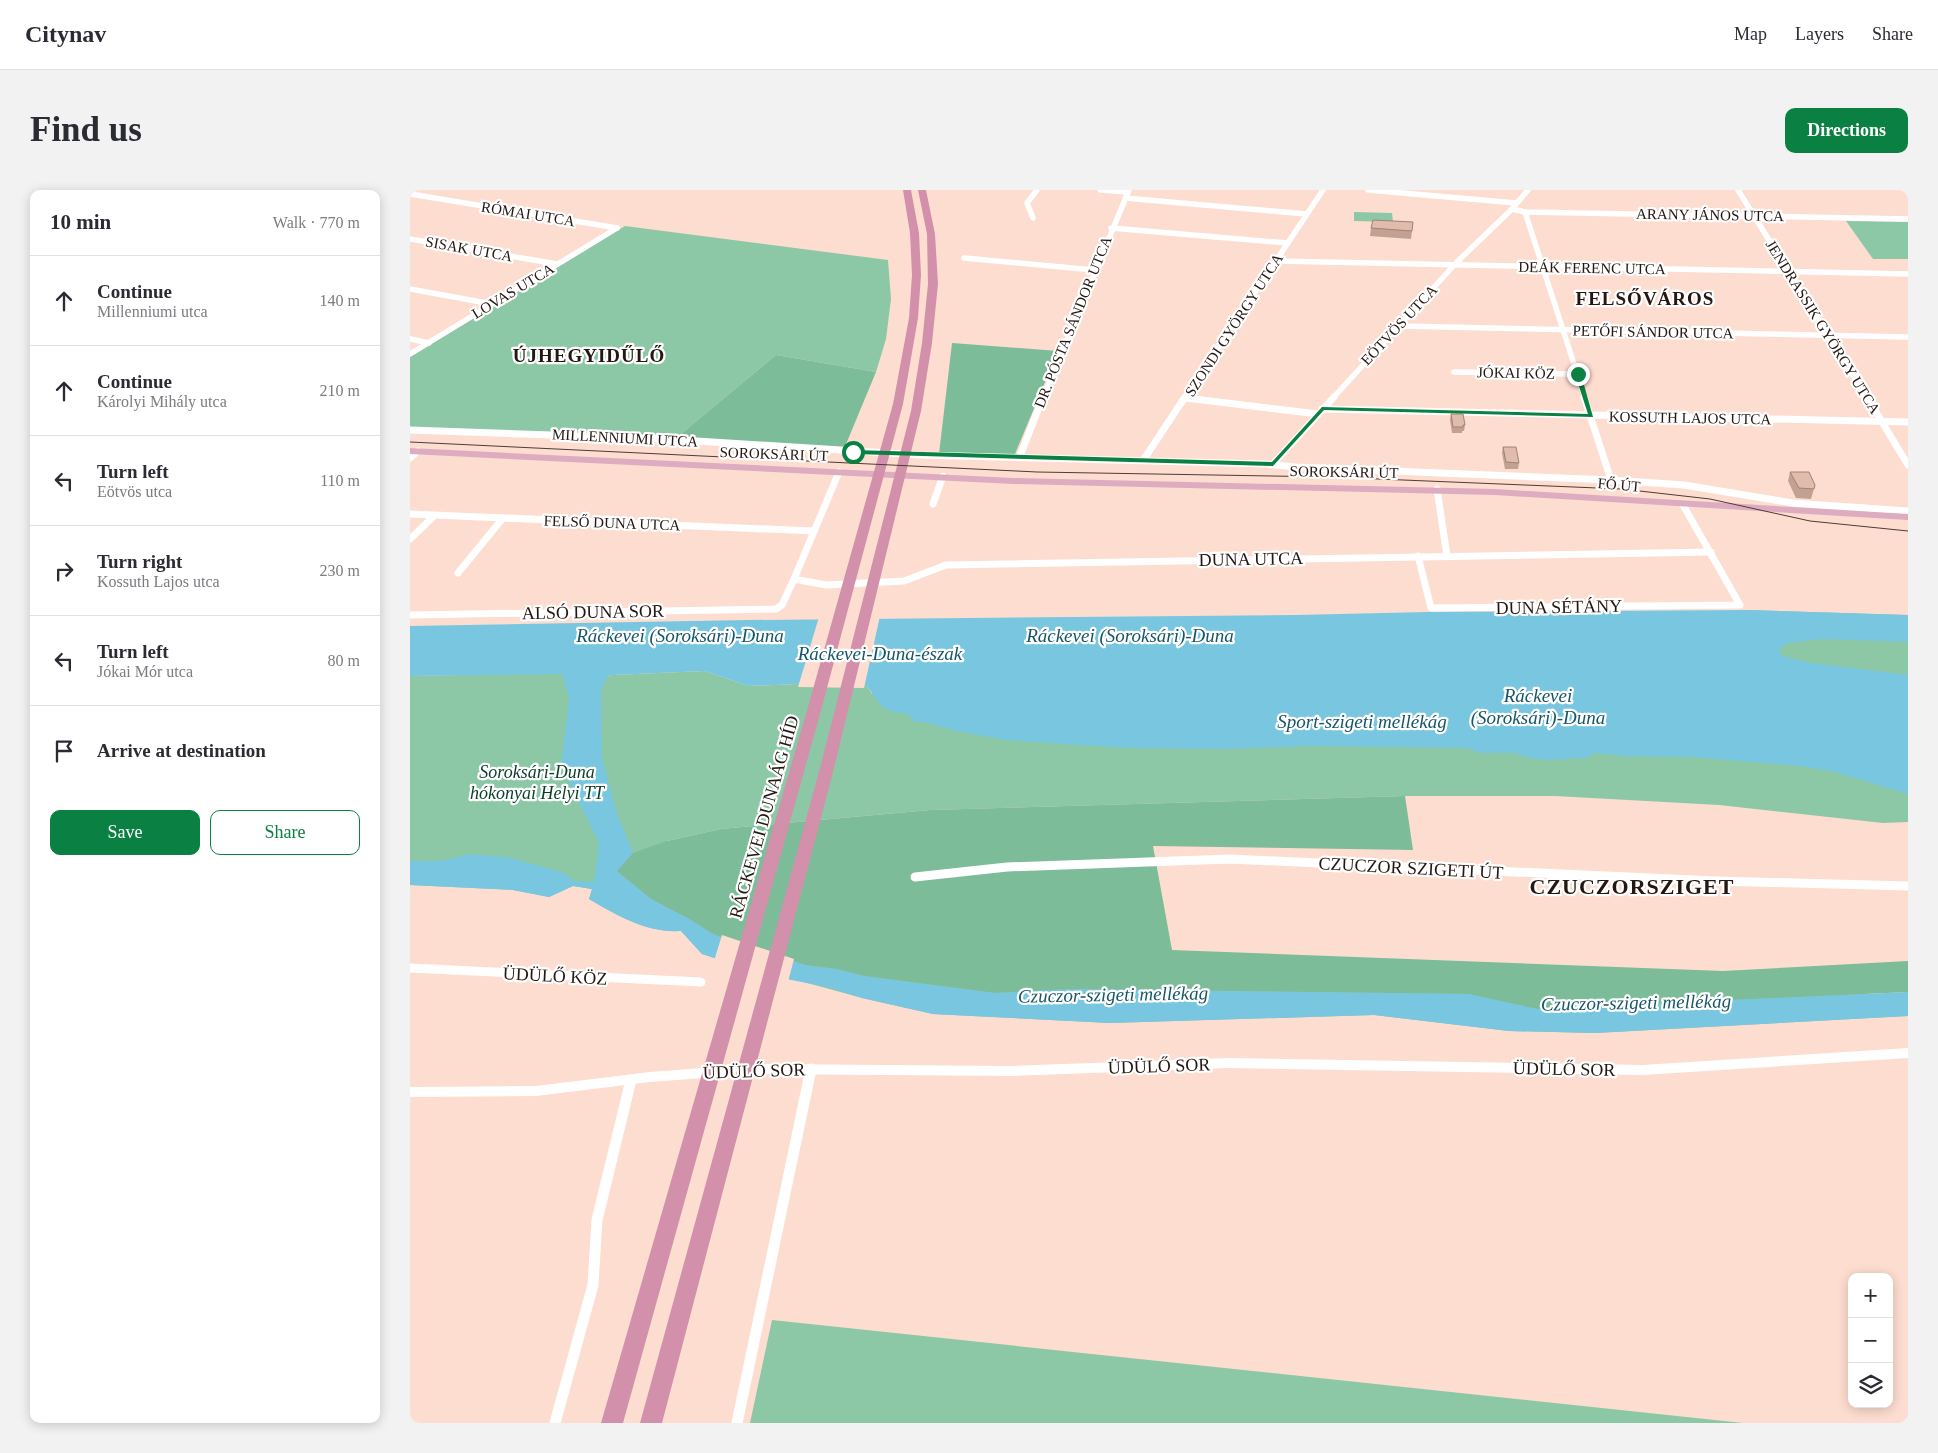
<!DOCTYPE html>
<html lang="en">
<head>
<meta charset="utf-8">
<style>
	:root { --surface:#fff; --page:#f2f2f3; --text:#2b2b33; --muted:#7c7c81; --line:#e1e1e2; --accent:#0b8043 }
	body { margin:0; font-family:"Times New Roman",serif; background:var(--page); color:var(--text) }
	.controls { position:absolute; right:15px; bottom:15px; display:grid; overflow:hidden; border-radius:10px; box-shadow:0 2px 12px #0003 }
	.controls button { width:45px; height:45px; display:grid; place-items:center; padding:0; border:0; border-bottom:1px solid var(--line); background:var(--surface); color:var(--text); font:25px sans-serif }
	.stop { position:absolute; width:15px; height:15px; margin:-11px; border:4px solid #0b8043; border-radius:50%; background:#fff }
	.stop.end { background:#0b8043; border-color:#fff; box-shadow:0 1px 5px #0008 }
	.list { margin:0; padding:0; list-style:none }
	h2 { display:flex; justify-content:space-between; align-items:center; height:65px; margin:0; padding:0 20px; font-size:21px }
	h2 small { font-size:16px; font-weight:400; color:var(--muted) }
	.list li { display:grid; grid-template-columns:32px 1fr auto; gap:15px; align-items:center; box-sizing:border-box; height:90px; padding:0 20px; border-top:1px solid var(--line) }
	.list b { display:block; font-size:19px; white-space:nowrap }
	.list p { margin:0; font-size:16px; white-space:nowrap; color:var(--muted) }
	.list em { font-size:16px; font-style:normal; color:var(--muted) }
	.actions { display:flex; gap:10px; padding:15px 20px }
	.actions a { flex:1; padding:11px 0; border:1px solid var(--accent); border-radius:10px; text-align:center; font-size:18px; color:var(--accent) }
	.actions .main { background:var(--accent); color:#fff }
	.icon { flex:none; width:28px; height:28px; fill:none; stroke:currentColor; stroke-width:2; stroke-linecap:round; stroke-linejoin:round }
	.map { position:relative; flex:none; width:1498px; height:1233px; overflow:hidden; border-radius:10px }
	header { display:flex; align-items:center; gap:30px; box-sizing:border-box; height:70px; padding:0 25px; background:var(--surface); border-bottom:1px solid var(--line) }
	header strong { font-size:24px }
	nav { display:flex; gap:28px; margin-inline-start:auto; font-size:18px }
	.intro { display:flex; align-items:center; justify-content:space-between; box-sizing:border-box; height:120px; padding:0 30px }
	h1 { margin:0; font-size:35px }
	.button { padding:12px 22px; border-radius:10px; background:var(--accent); color:#fff; font-size:18px; font-weight:700 }
	main { display:flex; gap:30px; padding:0 30px }
	aside { flex:1; background:var(--surface); border-radius:10px; box-shadow:0 2px 12px #0003 }
	.map>svg:first-child { display:block }
</style>
</head>
<body>
<header>
<strong>Citynav</strong>
<nav><a>Map</a><a>Layers</a><a>Share</a></nav>
</header>
<div class="intro"><h1>Find us</h1><a class="button">Directions</a></div>
<main>
<aside>
<h2>10 min<small>Walk · 770 m</small></h2>
<ul class="list">
<li><svg class="icon" aria-label="ahead" viewBox="0 0 24 24"><path d="M12 20V5M6 11l6-6 6 6"/></svg><div><b>Continue</b><p>Millenniumi utca</p></div><em>140 m</em></li>
<li><svg class="icon" aria-label="ahead" viewBox="0 0 24 24"><path d="M12 20V5M6 11l6-6 6 6"/></svg><div><b>Continue</b><p>Károlyi Mihály utca</p></div><em>210 m</em></li>
<li><svg class="icon" aria-label="left" viewBox="0 0 24 24"><path d="M17 20v-9H6M10 6l-5 5 5 5"/></svg><div><b>Turn left</b><p>Eötvös utca</p></div><em>110 m</em></li>
<li><svg class="icon" aria-label="right" viewBox="0 0 24 24"><path d="M7 20v-9h11M14 6l5 5-5 5"/></svg><div><b>Turn right</b><p>Kossuth Lajos utca</p></div><em>230 m</em></li>
<li><svg class="icon" aria-label="left" viewBox="0 0 24 24"><path d="M17 20v-9H6M10 6l-5 5 5 5"/></svg><div><b>Turn left</b><p>Jókai Mór utca</p></div><em>80 m</em></li>
<li><svg class="icon" aria-label="arrive" viewBox="0 0 24 24"><path d="M6 21V4h12l-3 4 3 4H6"/></svg><div><b>Arrive at destination</b></div></li>
</ul>
<div class="actions"><a class="main">Save</a><a>Share</a></div>
</aside>
<div class="map">
<svg width="1498" height="1233" viewBox="0 0 1498 1233">
	<rect width="100%" height="100%" fill="#fdddd0"/>
	<!-- green -->
	<g fill="#8cc8a6">
		<polygon points="944,22 982,23 983,32 944,31"/>
		<polygon points="1436,31 1498,32 1498,69 1463,69"/>
		<polygon points="215,36 478,70 481,109 476,149 466,182 366,165 266,248 0,238 0,167"/>
		<path d="M1337,420L1498,425V632L1473,633L1309,615L1145,606H995L520,620L311,639L257,651L303,744L1471,805L1498,802V826L1185,843L1099,841L964,825L700,833L523,824L452,808L292,764L271,741C237,743 208,726 179,709L182,699L163,696L139,707L103,700L0,695V486L143,483L197,487L202,485L295,481L338,496L412,493L457,496L462,504Z"/>
		<polygon points="362,1130 1333,1233 340,1233"/>
	</g>
	<!-- forest -->
	<g fill="#7cbc99">
		<polygon points="542,153 648,161 605,264 529,264"/>
		<polygon points="366,165 466,182 434,259 266,248"/>
		<polygon points="995,606 1003,660 743,656 762,760 1313,781 1498,771 1498,802 1127,819 1058,804 660,799 585,803 454,786 426,779 395,775 303,744 279,729 241,709 206,681 223,663 257,651 311,639 520,620"/>
	</g>
	<!-- water -->
	<path fill="#79c6e0" d="M1337,420L1498,425V452L1412,449L1378,453L1368,460L1373,466L1395,472L1498,485V604L1425,582L1390,576L1281,567L1216,566L1185,563L1176,568L1137,570L1120,568L1105,563H1071L1057,558L900,556L817,559L718,558L595,550L546,541L514,532H505L498,524C472,522 471,516 457,496L412,493L338,496L295,481L202,485L197,487L191,501L192,567L207,624L223,663L207,681L241,709L279,729L303,744L395,775L426,779L454,786L585,803L660,799L1058,804L1127,819L1498,802V826L1185,843L1099,841L964,825L700,833L523,824L452,808L417,797L351,784L292,764L271,741C237,743 208,726 179,709L182,699L163,696L139,707L103,700L0,695V671H32L60,664L96,667L151,682L165,691L184,692L189,653L151,576L159,508L152,484L0,486V436L339,430L886,425L1018,422Z"/>
	<!-- pier -->
	<g fill="#fdddd0">
		<polygon points="470,426 454,498 388,497 409,427"/>
		<polygon points="312,745 384,769 378,792 350,787 304,771"/>
	</g>
	<g fill="none" stroke-linecap="round" stroke-linejoin="round">
		<!-- minor-far3 -->
		<g stroke="#fff" stroke-width="5.5">
			<polyline points="690,0 718,2"/>
			<polyline points="958,0 1106,13"/>
			<polyline points="1328,0 1457,208"/>
			<polyline points="0,4 207,38"/>
			<polyline points="715,8 896,24"/>
			<polyline points="1102,19 1115,22 1498,29"/>
			<polyline points="1115,22 1175,208"/>
			<polyline points="623,28 617,13 627,0"/>
			<polyline points="701,38 877,53"/>
			<polyline points="0,49 147,74"/>
			<polyline points="554,68 684,80"/>
			<polyline points="866,71 1498,84"/>
			<polyline points="0,99 82,114"/>
			<polyline points="988,136 1498,147"/>
			<polyline points="0,149 19,153"/>
			<polyline points="0,164 207,38"/>
			<polyline points="1044,182 1168,184"/>
			<polyline points="633,208 719,0"/>
			<polyline points="775,208 913,0"/>
			<polyline points="923,208 1047,72 1102,19 1118,0"/>
		</g>
		<!-- minor-far2 -->
		<g stroke="#fff" stroke-width="7">
			<polyline points="1174,207 1201,290"/>
			<polyline points="1457,207 1498,275"/>
			<polyline points="776,208 908,224"/>
			<polyline points="912,219 1498,232"/>
			<polyline points="0,240 255,249 510,265 856,274 886,277 1201,290 1274,295 1383,313 1498,321"/>
			<polyline points="610,266 633,207"/>
			<polyline points="0,268 8,261"/>
			<polyline points="734,269 775,207"/>
			<polyline points="863,274 924,207"/>
			<polyline points="1027,299 1037,366"/>
			<polyline points="523,314 533,286"/>
			<polyline points="0,324 404,341"/>
			<polyline points="0,349 24,326"/>
			<polyline points="1008,366 1021,418 1330,415 1273,315"/>
			<polyline points="48,383 93,328"/>
			<polyline points="384,389 416,395 494,391 536,375 1301,362"/>
			<polyline points="0,425 366,419 372,415 384,389 429,282"/>
		</g>
		<!-- minor-far1 -->
		<g stroke="#fff" stroke-width="9">
			<polyline points="505,687 597,677 820,669 1306,691 1498,696"/>
			<polyline points="0,778 291,792"/>
		</g>
		<!-- minor -->
		<g stroke="#fff" stroke-width="11">
			<polyline points="145,1233 183,1095 187,1030 221,890"/>
			<polyline points="327,1233 401,879"/>
		</g>
		<!-- tertiary -->
		<polygon fill="#fff" fill-rule="evenodd" points="1498,858 1498,868 1233,885 818,878 602,886 345,884 240,892 126,906 0,907 0,897 126,896 240,882 345,874 602,876 818,868 1233,875"/>
		<!-- primary -->
		<polygon fill="#deacc0" fill-rule="evenodd" points="0,258 603,288 1085,299 1498,324 1498,330 1085,305 603,294 0,264"/>
		<!-- trunk -->
		<g fill="#d390ab" fill-rule="evenodd">
			<polygon points="493,0 501,0 509,43 511,85 508,128 493,214 410,524 213,1233 191,1233 396,524 483,214 499,128 502,85 500,43"/>
			<polygon points="508,0 516,0 525,44 528,94 522,153 511,221 423,582 252,1233 230,1233 409,582 501,221 512,153 518,94 517,44"/>
		</g>
		<!-- tram -->
		<polyline stroke="#4e3c36" stroke-width="1" points="0,252 627,282 920,287 1212,299 1300,309 1400,331 1498,341"/>
	</g>
	<!-- wall -->
	<g fill="#c2a193">
		<polygon points="1003,32 1001,49 960,46 961,38"/>
		<polygon points="1041,224 1055,235 1054,241 1052,241 1052,243 1042,243 1040,230"/>
		<polygon points="1093,257 1109,273 1108,279 1095,279 1092,263"/>
		<polygon points="1380,282 1405,295 1401,309 1386,308 1378,291"/>
	</g>
	<!-- building -->
	<g fill="#e1bbab" stroke="#9e8378">
		<polygon points="963,30 1003,32 1002,41 961,38"/>
		<polygon points="1041,224 1053,224 1055,235 1053,235 1053,237 1043,237"/>
		<polygon points="1093,257 1106,257 1109,273 1096,272"/>
		<polygon points="1380,282 1399,282 1405,295 1404,299 1389,298"/>
	</g>
	<!-- route -->
	<polygon fill="#0b8043" points="1168,183 1171,184 1183,227 914,220 863,276 443,264 440,262 443,260 862,272 912,217 1178,224 1165,184"/>
	<g text-anchor="middle" stroke-width="4.5" stroke-linejoin="round" paint-order="stroke">
		<!-- far-street labels -->
		<g font-size="15" fill="#241611" stroke="#fff">
			<text transform="translate(118 24) rotate(9)" y="5">RÓMAI UTCA</text>
			<text transform="translate(1300 25) rotate(1)" y="5">ARANY JÁNOS UTCA</text>
			<text transform="translate(59 59) rotate(10)" y="5">SISAK UTCA</text>
			<text transform="translate(1182 78) rotate(1)" y="5">DEÁK FERENC UTCA</text>
			<text transform="translate(103 101) rotate(-31)" y="5">LOVAS UTCA</text>
			<text transform="translate(663 132) rotate(-68)" y="5">DR. PÓSTA SÁNDOR UTCA</text>
			<text transform="translate(824 135) rotate(-57)" y="5">SZONDI GYÖRGY UTCA</text>
			<text transform="translate(989 135) rotate(-47)" y="5">EÖTVÖS UTCA</text>
			<text transform="translate(1413 137) rotate(58)" y="5">JENDRASSIK GYÖRGY UTCA</text>
			<text transform="translate(1243 142) rotate(1)" y="5">PETŐFI SÁNDOR UTCA</text>
			<text transform="translate(1106 183) rotate(1)" y="5">JÓKAI KÖZ</text>
			<text transform="translate(1280 228) rotate(1)" y="5">KOSSUTH LAJOS UTCA</text>
			<text transform="translate(215 248) rotate(3)" y="5">MILLENNIUMI UTCA</text>
			<text transform="translate(364 264) rotate(2)" y="5">SOROKSÁRI ÚT</text>
			<text transform="translate(934 282) rotate(1)" y="5">SOROKSÁRI ÚT</text>
			<text transform="translate(1209 295) rotate(5)" y="5">FŐ ÚT</text>
			<text transform="translate(202 333) rotate(2)" y="5">FELSŐ DUNA UTCA</text>
		</g>
		<!-- street labels -->
		<g font-size="18" fill="#241611" stroke="#fff">
			<text transform="translate(841 369) rotate(-1)" y="6">DUNA UTCA</text>
			<text transform="translate(1149 417) rotate(-1)" y="6">DUNA SÉTÁNY</text>
			<text transform="translate(183 422) rotate(-1)" y="6">ALSÓ DUNA SOR</text>
			<text transform="translate(354 627) rotate(-74)" y="6">RÁCKEVEI DUNAÁG HÍD</text>
			<text transform="translate(1001 678) rotate(3)" y="6">CZUCZOR SZIGETI ÚT</text>
			<text transform="translate(145 786) rotate(3)" y="6">ÜDÜLŐ KÖZ</text>
			<text transform="translate(749 876) rotate(-2)" y="6">ÜDÜLŐ SOR</text>
			<text transform="translate(1154 879) rotate(1)" y="6">ÜDÜLŐ SOR</text>
			<text transform="translate(344 881) rotate(-2)" y="6">ÜDÜLŐ SOR</text>
		</g>
		<!-- park labels -->
		<g font-size="18" font-style="italic" fill="#093f28" stroke="#fff">
			<text x="127" y="588">Soroksári-Duna<tspan x="127" dy="21">hókonyai Helyi TT</tspan></text>
		</g>
		<!-- far-district labels -->
		<g font-size="19" font-weight="bold" letter-spacing="1" fill="#241611" stroke="#fff">
			<text x="1235" y="115">FELSŐVÁROS</text>
			<text x="179" y="172">ÚJHEGYIDŰLŐ</text>
		</g>
		<!-- water labels -->
		<g font-size="19" font-style="italic" fill="#165669" stroke="#fff">
			<text x="270" y="452">Ráckevei (Soroksári)-Duna</text>
			<text x="720" y="452">Ráckevei (Soroksári)-Duna</text>
			<text x="470" y="470">Ráckevei-Duna-észak</text>
			<text x="1128" y="512">Ráckevei<tspan x="1128" dy="22">(Soroksári)-Duna</tspan></text>
			<text x="952" y="538">Sport-szigeti mellékág</text>
			<text transform="translate(703 804) rotate(-1)" y="7">Czuczor-szigeti mellékág</text>
			<text transform="translate(1226 812) rotate(-1)" y="7">Czuczor-szigeti mellékág</text>
		</g>
		<!-- district labels -->
		<g font-size="22" font-weight="bold" letter-spacing="1" fill="#241611" stroke="#fff">
			<text x="1222" y="704">CZUCZORSZIGET</text>
		</g>
	</g>
</svg>
<div class="controls">
<button>+</button>
<button>−</button>
<button><svg class="icon" aria-label="layers" viewBox="0 0 24 24"><path d="M12 4l9 5-9 5-9-5zM3 14l9 5 9-5"/></svg></button>
</div>
<div class="stop" style="left:443px;top:262px"></div>
<div class="stop end" style="left:1168px;top:184px"></div>
</div>
</main>
</body>
</html>
